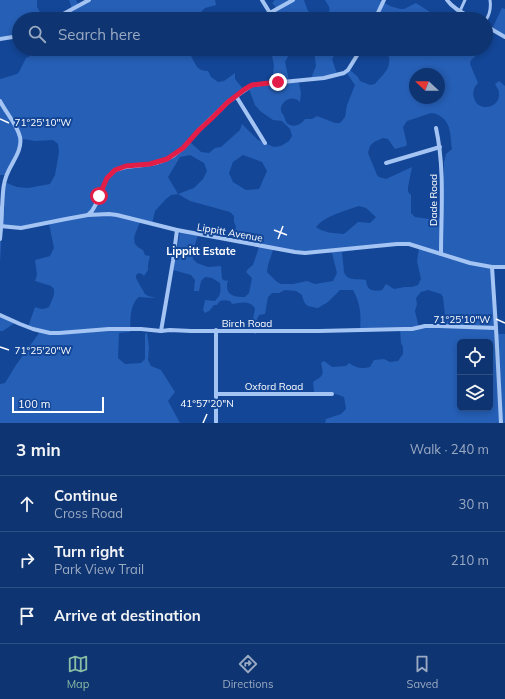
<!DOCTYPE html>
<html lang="en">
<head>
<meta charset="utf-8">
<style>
	:root { --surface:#0e3471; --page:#1c3f79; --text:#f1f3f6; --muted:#9baac3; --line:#2e4f84; --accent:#8abfa5 }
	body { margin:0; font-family:Mulish,sans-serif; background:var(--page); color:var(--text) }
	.controls { position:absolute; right:12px; bottom:12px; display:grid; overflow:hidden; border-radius:6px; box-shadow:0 2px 6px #0003 }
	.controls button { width:36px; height:36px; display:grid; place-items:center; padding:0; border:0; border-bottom:1px solid var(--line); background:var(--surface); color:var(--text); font:20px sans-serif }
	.compass { position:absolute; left:409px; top:68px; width:36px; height:36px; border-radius:50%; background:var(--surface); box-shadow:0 2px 6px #0003; rotate:292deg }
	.scale { position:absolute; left:12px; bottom:10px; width:92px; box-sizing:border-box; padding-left:4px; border:2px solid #fff; border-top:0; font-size:11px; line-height:14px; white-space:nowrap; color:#fff; -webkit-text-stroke:3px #134697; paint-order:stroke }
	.stop { position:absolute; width:12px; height:12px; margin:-9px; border:3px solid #e11d48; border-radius:50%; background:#fff }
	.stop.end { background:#e11d48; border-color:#fff; box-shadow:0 1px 4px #0008 }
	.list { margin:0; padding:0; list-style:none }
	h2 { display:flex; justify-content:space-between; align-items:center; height:52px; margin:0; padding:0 16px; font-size:17px }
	h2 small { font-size:13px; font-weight:400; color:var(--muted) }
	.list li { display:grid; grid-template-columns:26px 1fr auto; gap:12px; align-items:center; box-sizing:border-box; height:56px; padding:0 16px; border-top:1px solid var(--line) }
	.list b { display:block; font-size:15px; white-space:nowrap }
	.list p { margin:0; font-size:13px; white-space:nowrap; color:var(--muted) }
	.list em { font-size:13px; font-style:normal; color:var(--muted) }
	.icon { flex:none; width:22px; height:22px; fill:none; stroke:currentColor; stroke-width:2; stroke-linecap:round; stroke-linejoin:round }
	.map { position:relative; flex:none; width:505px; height:423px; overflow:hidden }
	.search { position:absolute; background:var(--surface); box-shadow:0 2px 6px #0003; left:12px; right:12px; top:12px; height:44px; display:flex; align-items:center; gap:10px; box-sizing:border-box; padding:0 14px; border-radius:22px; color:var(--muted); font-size:15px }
	.sheet { height:220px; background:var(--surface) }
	nav { display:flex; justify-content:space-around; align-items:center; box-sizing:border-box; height:56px; border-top:1px solid var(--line); background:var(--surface); font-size:11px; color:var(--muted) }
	nav a { display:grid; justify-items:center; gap:2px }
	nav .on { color:var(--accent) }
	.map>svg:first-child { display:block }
</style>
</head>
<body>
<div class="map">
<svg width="505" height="423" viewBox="0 0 505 423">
	<rect width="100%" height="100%" fill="#134697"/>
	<!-- green -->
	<g fill="#265fb6" fill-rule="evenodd">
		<polygon points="0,0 37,0 37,7 44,19 19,19 19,37 0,39"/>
		<polygon points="69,0 76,0 80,7 92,0 215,0 216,5 205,8 200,13 201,17 206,17 207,19 55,19 72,9"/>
		<path d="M275,0H304C308,12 310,21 325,17C332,9 330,8 325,0H379L390,6L400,9H404L416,3L430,12L429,19H360L349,13L343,14L339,19H259L276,9L275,6L272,3Z"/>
		<polygon points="502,8 505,9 505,37 492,29"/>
		<path d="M36,49H202L191,56C196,65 197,71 208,71L211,77L218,82L224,81L235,73V79L244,90L237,95L190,142L201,152L209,153L215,148L221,147L240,130L242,124L258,140L274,147L281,146L289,141L292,136L290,129L282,121L273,120L260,111L255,105L249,89L252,87L272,82L274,65L272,56C264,50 267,54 260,53C257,52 254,50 251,49H292L285,62L289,81L299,83L301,93L300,102C298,101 297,99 295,99C289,97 282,102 281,108C280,111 283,114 284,116C285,118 285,120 286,122C292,129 301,125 305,119H312L317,116L335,123H340L345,117L347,105L355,85L346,72L348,70L351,71L358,77L360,81L370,85L375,84C382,75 391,70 389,57L381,49H440L445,54H454L455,52L472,49L475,57L471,60L470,64L478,83C474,87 472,92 474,98C478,113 501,108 499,93C499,89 496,87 495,84L499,81L505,86V268H495L494,269L497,334H505V423H325L326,419L341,414L346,409L344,397L333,393H320L314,392L313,382C324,375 324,376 321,363L324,361L332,367L346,366L349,363C356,368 362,369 370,367L374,360L384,359L390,362L398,361L403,354V347L401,343L400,330L360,332C361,315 361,305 353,290H340L328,302L318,308C307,306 305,307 302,295L296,291L285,290L279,293H272L268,297L265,314L259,315L257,319V332L256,334H254L253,319L255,308C248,300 241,303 232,304L230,301C224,300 220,299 217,305H214L209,311L205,313L203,310L205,300L215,301C221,295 221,291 220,283L212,278L205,277L201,281L199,291H194L195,280L191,275L173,270L180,232L198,235L192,253L193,259L197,263L208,267L221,266L222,279L226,281L228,280C224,294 232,297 245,297L249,293L252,278L246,272L248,269L253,265L259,247L233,240L236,227L234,222V216L230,212L190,201L178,194L171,195L166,199L155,211L152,224L140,222C136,233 128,244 143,250L145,255L150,256L148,264V270L144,276L142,274L139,273L136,275V278L142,289L143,290C144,296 150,296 155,298H153L139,297C129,305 131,320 130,332L119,333L118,358L125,364L141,363L145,359V334L147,333L149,347L148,360L151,366L161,370L175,392L168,401L180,423H0V384L5,383L16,365L39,333L28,327L35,307C40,309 44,310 49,307L54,295V289L51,286L35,281L37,275L35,260L50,256L54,248L49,224L27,228L2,227L0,263V226C7,218 3,193 4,182L17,187L28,188L50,184L55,175L59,152L58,144L53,140L35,141L23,139L22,140L5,175H0V79L17,74L19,72L26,58L32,55ZM415,74H439V98H415ZM431,113C435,113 437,114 440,116C452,123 450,137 452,149L446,154L444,162L442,218L429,219L415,217L411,213V195L408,192V187L412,167L386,179L379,177L377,175L368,153L370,146L374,142L383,138L388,139L395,149L406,146L407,144L403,127L407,121ZM190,155L204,163L207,171L203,179L194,188L178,194L168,177L180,157ZM243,155L262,162L267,171L259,189L246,190L233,182L229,173L233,162ZM359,206L366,208L376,217L370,223L358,222L344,234C334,233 324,233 316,227C326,215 345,211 359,206ZM398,244L418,247L419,248L417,261L421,279L418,285L412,287H405L394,289L386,284L382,290C371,292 367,290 366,280C357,278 348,282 344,272L342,252ZM273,250L332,253L337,273L333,281L315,284L307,281L293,284H281L277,282L267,272L268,265ZM428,290L441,294L443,297L446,325L419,328L415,311L417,304L416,298L421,292ZM460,342H490V408H460Z"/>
		<polygon points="313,49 339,49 332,59 337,74 311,78 316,66 314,50"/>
		<polygon points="0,316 16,322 3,331 0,331"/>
	</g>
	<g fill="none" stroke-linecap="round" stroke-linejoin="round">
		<!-- service -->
		<g stroke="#a4c4f3" stroke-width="3">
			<polyline points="460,11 465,0"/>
			<path d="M486,20C490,14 491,7 490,0"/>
		</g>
		<!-- minor -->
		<g stroke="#a4c4f3" stroke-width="4">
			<polyline points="262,0 270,13"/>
			<path d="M447,0C453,9 465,14 474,19"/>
			<polyline points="54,19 89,0"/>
			<polyline points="259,19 293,0"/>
			<polyline points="375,19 384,0"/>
			<polyline points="486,26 505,37"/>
			<polyline points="0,39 19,36"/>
			<polyline points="236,96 265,143"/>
			<path d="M0,101C6,113 17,124 20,137C23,151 10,164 6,177C2,187 3,198 2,208C2,219 1,229 0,239"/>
			<path d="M436,128C445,169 441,212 441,254"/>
			<polyline points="386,163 440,147"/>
			<polyline points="88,215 92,211 96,204 107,178 115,170 126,167 144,165 156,163 167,159 173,156 183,148 199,130 228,102 252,85 324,78 344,73 348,70 361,49"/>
			<polyline points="0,226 21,228 66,219 88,215 109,214 117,215 177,230 295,252 305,253 397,244 409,244 470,263 492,267 505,267"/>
			<polyline points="492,267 496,328 501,423"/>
			<polyline points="0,315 20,324 33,329 50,333 59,333 109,329 141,329 161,331 170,330 191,331 319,331 404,329 412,329 425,326 439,326 496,328"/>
			<polyline points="161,331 173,261 177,230"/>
			<polyline points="216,394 332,394"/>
			<polyline points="216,423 216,330"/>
		</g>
	</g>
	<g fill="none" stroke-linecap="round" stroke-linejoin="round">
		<!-- route -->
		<polyline stroke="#e11d48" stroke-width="5" points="99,196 107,178 115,170 126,166 150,164 167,159 183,148 199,130 211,119 228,102 245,89 252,85 278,82"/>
	</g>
	<!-- ticks -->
	<path fill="none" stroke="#fff" stroke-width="1.5" d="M0,119L9,123M274,230L287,235M278,239L283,226M496,319L505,323M0,347L9,350M203,423L207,414"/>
	<g text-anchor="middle" stroke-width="4" stroke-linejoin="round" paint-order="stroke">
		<!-- street labels -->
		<g font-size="10" fill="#fff" stroke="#134697">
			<text transform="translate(433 200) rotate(-90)" y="4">Dade Road</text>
			<text transform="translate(230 232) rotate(10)" y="4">Lippitt Avenue</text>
			<text x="247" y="327">Birch Road</text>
			<text x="274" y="390">Oxford Road</text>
		</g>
		<!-- neighbourhood labels -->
		<g font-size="11" font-weight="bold" fill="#fff" stroke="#134697">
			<text x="201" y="255">Lippitt Estate</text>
		</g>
	</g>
	<g font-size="10" text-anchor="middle" fill="#fff" stroke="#134697" stroke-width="4" stroke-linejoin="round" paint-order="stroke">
		<text x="43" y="126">71°25'10"W</text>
		<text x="462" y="323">71°25'10"W</text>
		<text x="43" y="354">71°25'20"W</text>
		<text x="207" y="407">41°57'20"N</text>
	</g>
</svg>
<div class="controls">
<button><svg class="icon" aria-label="locate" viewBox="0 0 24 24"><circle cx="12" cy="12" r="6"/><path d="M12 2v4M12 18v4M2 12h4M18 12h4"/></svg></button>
<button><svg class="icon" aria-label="layers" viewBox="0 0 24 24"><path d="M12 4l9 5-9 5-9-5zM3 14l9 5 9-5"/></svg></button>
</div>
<svg class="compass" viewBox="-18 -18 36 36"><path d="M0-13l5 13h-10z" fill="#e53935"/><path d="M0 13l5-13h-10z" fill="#9baac3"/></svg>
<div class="scale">100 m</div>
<div class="stop" style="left:99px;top:196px"></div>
<div class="stop end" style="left:278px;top:82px"></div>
<div class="search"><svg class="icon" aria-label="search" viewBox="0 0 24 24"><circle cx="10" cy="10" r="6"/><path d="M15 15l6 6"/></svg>Search here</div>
</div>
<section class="sheet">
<h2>3 min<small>Walk · 240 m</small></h2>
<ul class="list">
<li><svg class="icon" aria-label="ahead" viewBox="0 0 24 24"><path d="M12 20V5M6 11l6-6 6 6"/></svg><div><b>Continue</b><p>Cross Road</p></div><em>30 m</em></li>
<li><svg class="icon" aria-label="right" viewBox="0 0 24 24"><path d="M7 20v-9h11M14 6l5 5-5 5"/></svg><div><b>Turn right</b><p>Park View Trail</p></div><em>210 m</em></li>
<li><svg class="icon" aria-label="arrive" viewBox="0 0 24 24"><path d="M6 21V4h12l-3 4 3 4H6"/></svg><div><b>Arrive at destination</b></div></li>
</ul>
</section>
<nav>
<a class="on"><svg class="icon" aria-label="map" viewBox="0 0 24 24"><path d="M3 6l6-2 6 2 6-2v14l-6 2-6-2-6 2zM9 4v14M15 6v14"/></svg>Map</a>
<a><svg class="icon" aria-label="directions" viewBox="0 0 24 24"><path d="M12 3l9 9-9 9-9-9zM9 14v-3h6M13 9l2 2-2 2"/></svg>Directions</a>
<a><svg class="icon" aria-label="saved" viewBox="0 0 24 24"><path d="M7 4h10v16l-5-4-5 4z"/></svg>Saved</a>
</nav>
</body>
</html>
